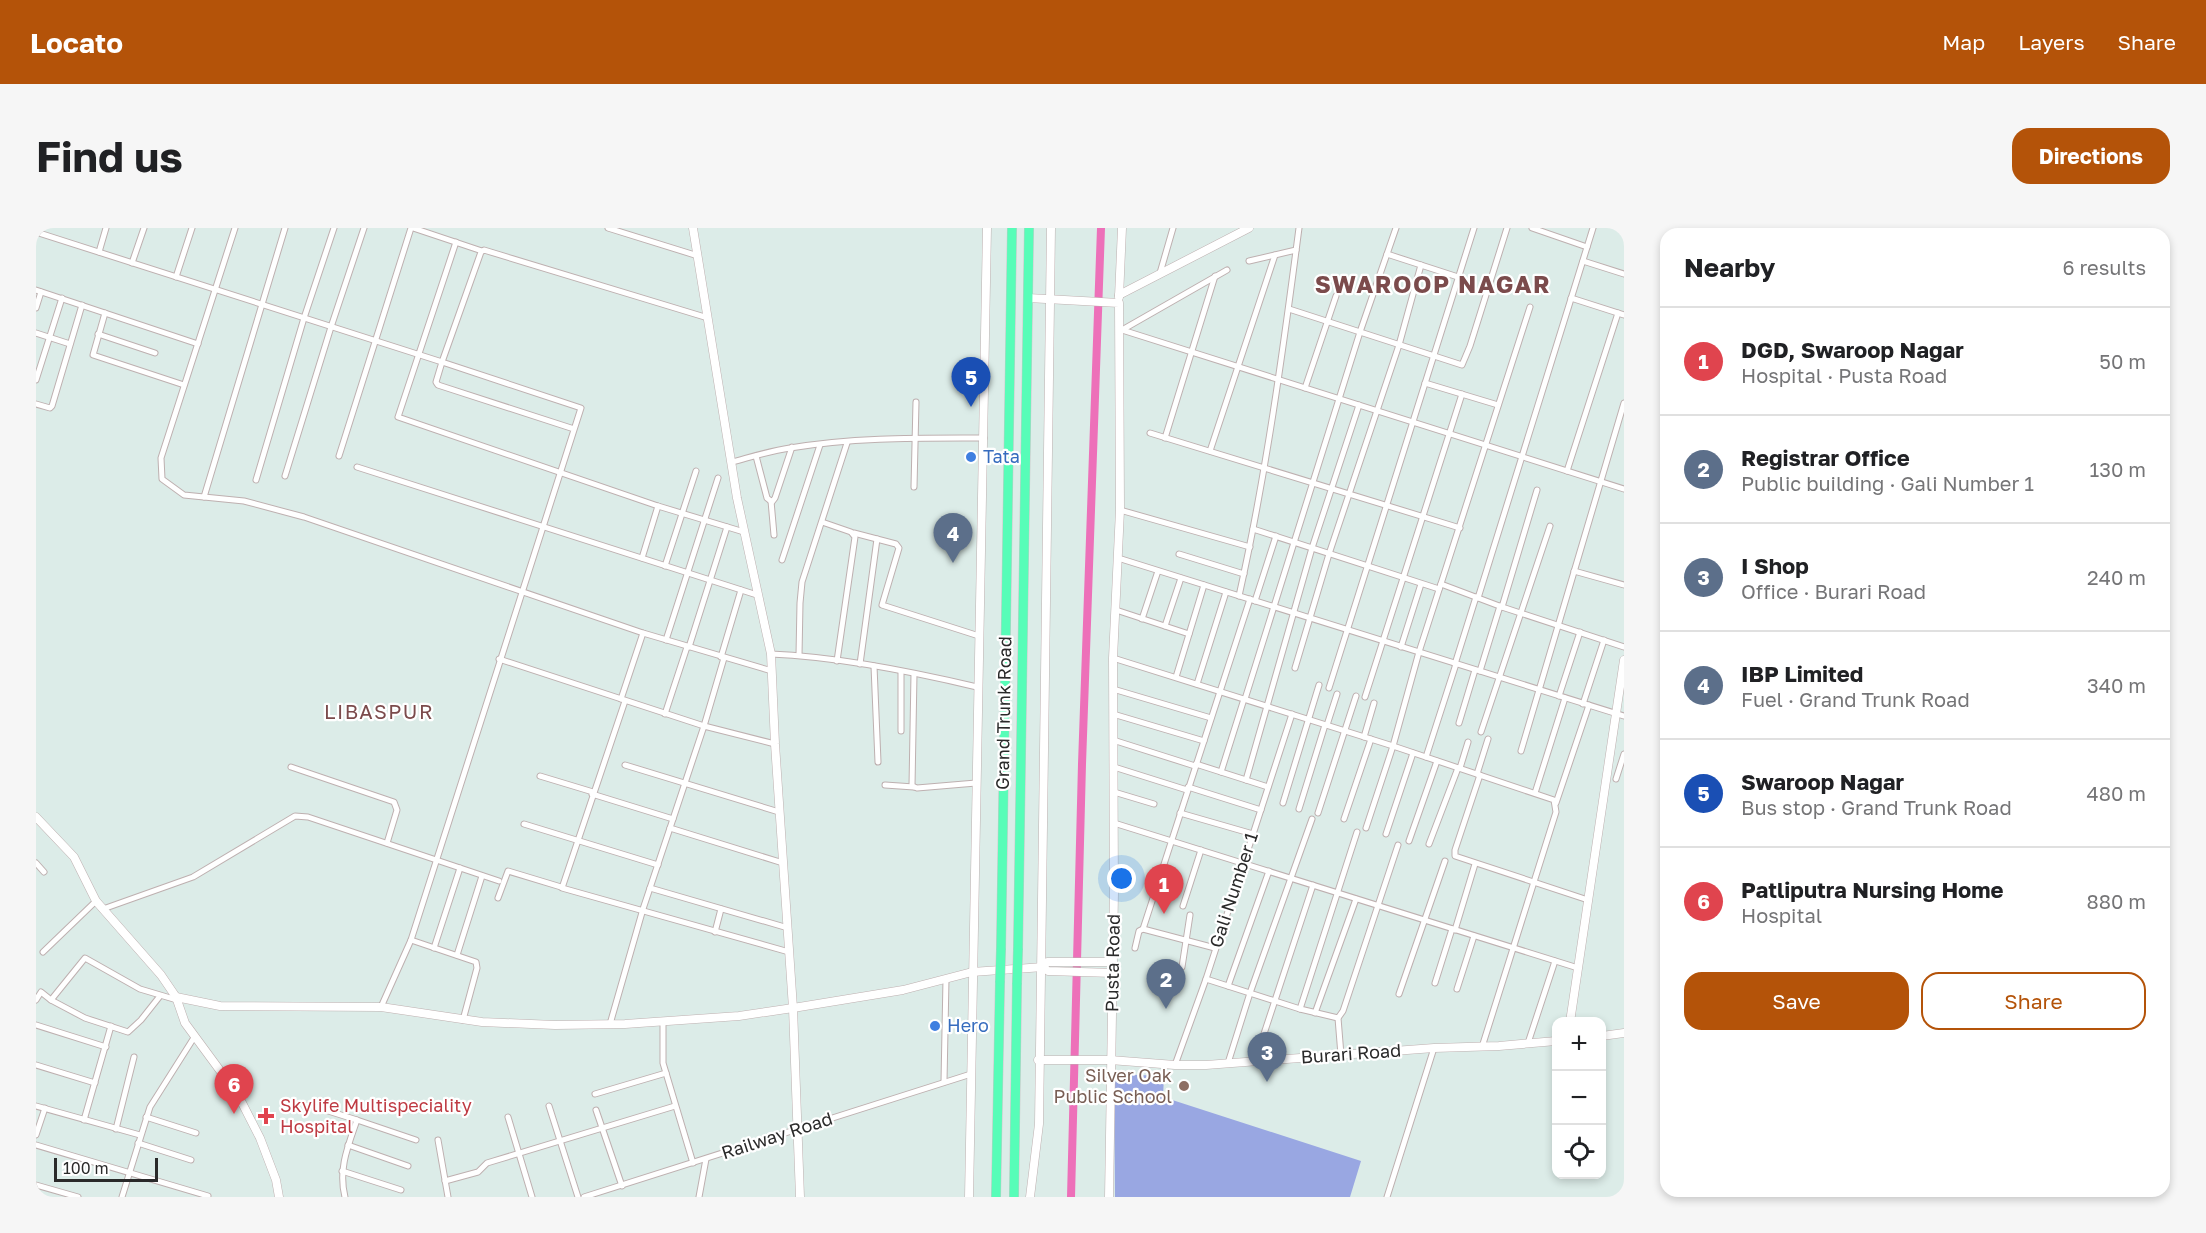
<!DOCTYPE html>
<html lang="en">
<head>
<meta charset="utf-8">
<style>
	:root { --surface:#fff; --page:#f6f6f6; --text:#202124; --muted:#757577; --line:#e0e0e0; --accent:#b45309 }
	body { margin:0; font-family:"Golos Text",sans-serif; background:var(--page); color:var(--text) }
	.controls { position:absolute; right:18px; bottom:18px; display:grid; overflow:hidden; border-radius:12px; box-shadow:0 3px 9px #0003 }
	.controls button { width:54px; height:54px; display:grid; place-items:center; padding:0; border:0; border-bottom:2px solid var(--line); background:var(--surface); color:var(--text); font:30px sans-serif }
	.scale { position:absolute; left:18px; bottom:15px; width:104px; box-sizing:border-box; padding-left:6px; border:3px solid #2a2a2a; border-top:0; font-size:16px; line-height:21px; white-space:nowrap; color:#2a2a2a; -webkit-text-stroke:4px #fff; paint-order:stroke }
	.you { position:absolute; left:1086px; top:651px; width:21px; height:21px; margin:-15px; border:4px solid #fff; border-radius:50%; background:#1a73e8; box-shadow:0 0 0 9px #1a73e833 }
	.badge { display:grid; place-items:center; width:39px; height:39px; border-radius:50%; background:var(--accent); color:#fff; font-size:20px; font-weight:700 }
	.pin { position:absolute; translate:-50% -50px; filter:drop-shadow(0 2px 3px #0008) }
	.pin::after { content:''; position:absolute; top:32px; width:21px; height:18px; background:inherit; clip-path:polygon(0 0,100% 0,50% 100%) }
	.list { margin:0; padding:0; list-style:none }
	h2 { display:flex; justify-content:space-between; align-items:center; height:78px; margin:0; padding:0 24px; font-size:26px }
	h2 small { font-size:20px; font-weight:400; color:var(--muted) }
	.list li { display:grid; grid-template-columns:39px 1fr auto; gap:18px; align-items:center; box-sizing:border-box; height:108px; padding:0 24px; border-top:2px solid var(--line) }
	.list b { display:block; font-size:22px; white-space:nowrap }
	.list p { margin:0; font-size:20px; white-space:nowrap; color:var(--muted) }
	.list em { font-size:20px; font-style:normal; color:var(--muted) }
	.actions { display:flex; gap:12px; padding:18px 24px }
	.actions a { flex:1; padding:14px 0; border:2px solid var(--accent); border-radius:18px; text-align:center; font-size:21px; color:var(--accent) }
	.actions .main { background:var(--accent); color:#fff }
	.icon { flex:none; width:33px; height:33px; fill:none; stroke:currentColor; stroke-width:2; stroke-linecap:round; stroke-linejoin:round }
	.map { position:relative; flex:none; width:1588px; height:969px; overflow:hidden; border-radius:18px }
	header { display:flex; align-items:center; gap:36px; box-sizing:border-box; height:84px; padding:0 30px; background:var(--accent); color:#fff }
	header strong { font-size:28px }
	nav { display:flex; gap:33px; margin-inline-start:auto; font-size:21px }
	.intro { display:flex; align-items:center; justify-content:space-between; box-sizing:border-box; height:144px; padding:0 36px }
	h1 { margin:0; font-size:42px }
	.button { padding:15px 27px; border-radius:18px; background:var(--accent); color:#fff; font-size:21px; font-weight:700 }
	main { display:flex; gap:36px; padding:0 36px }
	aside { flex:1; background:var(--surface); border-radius:18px; box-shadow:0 3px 9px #0003 }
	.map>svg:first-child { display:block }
</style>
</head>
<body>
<header>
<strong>Locato</strong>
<nav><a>Map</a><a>Layers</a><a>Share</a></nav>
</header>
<div class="intro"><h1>Find us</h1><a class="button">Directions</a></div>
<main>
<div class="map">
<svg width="1588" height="969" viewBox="0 0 1588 969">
	<rect width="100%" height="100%" fill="#dcece8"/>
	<!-- green -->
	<polygon fill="#99a7e2" points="1078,846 1128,848 1127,869 1325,933 1314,969 1079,969"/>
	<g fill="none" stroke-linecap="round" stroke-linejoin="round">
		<!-- canal -->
		<polyline stroke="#ed70b9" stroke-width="8" points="1035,969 1046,536 1065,0"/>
		<defs>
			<g id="street">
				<polyline points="199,0 125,230 126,251 148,267 208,273 268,289 607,405 736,443"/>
				<polyline points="377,0 446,23"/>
				<polyline points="572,0 662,28"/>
				<polyline points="1496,0 1551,19"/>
				<polyline points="0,4 406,134 445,24 448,22 672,90"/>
				<polyline points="420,14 362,189 622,278 708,304"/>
				<polyline points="63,24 70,0"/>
				<polyline points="1351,26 1422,49"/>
				<polyline points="1213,33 1260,22"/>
				<polyline points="1547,33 1588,46"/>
				<polyline points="96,35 108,0"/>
				<polyline points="1124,45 1137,0"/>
				<polyline points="140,49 156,0"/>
				<polyline points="0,62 162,116"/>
				<polyline points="1535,70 1588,87"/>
				<polyline points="0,80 5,64"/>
				<polyline points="1253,81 1426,137 1434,118 1471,0"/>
				<polyline points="69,85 57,127 148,157"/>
				<polyline points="1083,101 1588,261"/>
				<polyline points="1086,102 1191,42"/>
				<polyline points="0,105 34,116"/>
				<polyline points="62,106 119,125"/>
				<polyline points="0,152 26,70"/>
				<polyline points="1389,155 1462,177"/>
				<polyline points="1269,160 1300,68"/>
				<polyline points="0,176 14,180 16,178 46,77"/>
				<polyline points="1114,205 1424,300"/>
				<polyline points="1129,210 1179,48"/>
				<polyline points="1174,223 1239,27"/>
				<polyline points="303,228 375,0"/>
				<polyline points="720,228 731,270 736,274 739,270 756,219"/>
				<path d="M696,234C715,229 734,223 754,220C818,209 884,210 948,210"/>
				<polyline points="321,239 721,367"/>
				<polyline points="1531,243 1582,85"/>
				<polyline points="249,248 295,99 328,0"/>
				<polyline points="220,252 268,90 298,0"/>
				<polyline points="878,259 880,174"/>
				<polyline points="168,269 249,0"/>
				<polyline points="735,273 738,307"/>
				<polyline points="1084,282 1214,319"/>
				<polyline points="786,294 815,304 819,309 801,433"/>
				<polyline points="1217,301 1403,361"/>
				<polyline points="818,305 860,316 863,320 846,377 943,408"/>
				<polyline points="1143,326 1208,346"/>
				<polyline points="606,330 622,278"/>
				<polyline points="1082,330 1588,488"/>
				<polyline points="746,332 784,217"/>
				<polyline points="629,338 660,243"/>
				<polyline points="1538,343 1588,357"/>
				<polyline points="1405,356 1466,379 1588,419"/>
				<path d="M1203,368C1230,247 1247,123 1263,0"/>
				<polyline points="1442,370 1557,0"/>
				<polyline points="1219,373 1240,308"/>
				<polyline points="1466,379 1501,262"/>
				<polyline points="1080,382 1153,406"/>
				<polyline points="1106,391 1122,343"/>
				<polyline points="1129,398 1145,350"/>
				<polyline points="630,412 682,250"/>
				<polyline points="653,419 691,299"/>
				<polyline points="1365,419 1385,356"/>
				<path d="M735,426C804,429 874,443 941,459"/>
				<polyline points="763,427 764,375 766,354 811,215"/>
				<polyline points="685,429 705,362"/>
				<polyline points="1077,430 1357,518 1518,572 1520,584 1446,819"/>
				<polyline points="463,431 668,498 688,430"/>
				<polyline points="824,436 841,311"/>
				<polyline points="1419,436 1440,369"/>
				<polyline points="838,438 842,534"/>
				<polyline points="1259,440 1293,326 1363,117 1385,37"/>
				<polyline points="1444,443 1464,378"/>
				<polyline points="878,446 876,558 881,560 940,555"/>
				<polyline points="1140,449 1168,357"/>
				<polyline points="1161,456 1190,364"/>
				<polyline points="1293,460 1438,0"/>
				<polyline points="1077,461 1175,490"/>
				<polyline points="1523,468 1544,404"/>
				<polyline points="1329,469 1426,166"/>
				<polyline points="585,471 607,405"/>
				<polyline points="1209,471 1324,104 1360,0"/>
				<polyline points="589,473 526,660 753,724"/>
				<polyline points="1547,476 1568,412"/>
				<polyline points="629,486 651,419"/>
				<polyline points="1077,486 1168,513"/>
				<polyline points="1423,495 1439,442"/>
				<polyline points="1291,497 1301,466"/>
				<polyline points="865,503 865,444"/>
				<polyline points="1445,504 1514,298"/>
				<polyline points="1328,509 1338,475"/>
				<polyline points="1077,512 1159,538"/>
				<polyline points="1485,523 1588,175"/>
				<polyline points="1390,529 1420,436"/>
				<polyline points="1160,536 1232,559"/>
				<polyline points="589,537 743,584"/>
				<polyline points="255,539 358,574 361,582 351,615"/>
				<polyline points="1078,539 1151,562"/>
				<polyline points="1424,540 1432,514"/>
				<polyline points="1185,544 1208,471"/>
				<polyline points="1441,546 1452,511"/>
				<polyline points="1444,547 1419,622 1419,628 1552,672"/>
				<polyline points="504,548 557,564"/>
				<polyline points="1580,551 1588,526"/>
				<polyline points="1210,552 1276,320 1323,177"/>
				<polyline points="849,557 878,559"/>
				<polyline points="1152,559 1225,582"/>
				<polyline points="1078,564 1118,576"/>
				<polyline points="1499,565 1529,470"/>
				<polyline points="556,566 637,591"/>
				<polyline points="1247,575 1283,457"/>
				<polyline points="1520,575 1553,477"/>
				<polyline points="1263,581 1289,497"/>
				<polyline points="1144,585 1217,606"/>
				<polyline points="1282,585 1320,468"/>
				<polyline points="1308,591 1335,511"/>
				<polyline points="1078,595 1542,740"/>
				<polyline points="488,596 622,637"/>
				<polyline points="634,600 747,635"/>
				<polyline points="1330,600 1357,518 1383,424 1494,79"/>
				<polyline points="1350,606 1377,525"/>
				<polyline points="1373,613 1401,533"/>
				<polyline points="1393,616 1422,540"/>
				<polyline points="0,635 8,644"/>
				<polyline points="614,660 752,700"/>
				<polyline points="462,670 472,643 525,659"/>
				<polyline points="1147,678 1165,622"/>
				<polyline points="67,681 157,649 259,588 272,589 463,653"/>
				<polyline points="1107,701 1214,371"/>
				<polyline points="1419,702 1439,636"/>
				<polyline points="679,704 685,681"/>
				<polyline points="375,712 440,734 441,740 427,792"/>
				<polyline points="398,720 424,640"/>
				<polyline points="1099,720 1103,703 1107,701 1179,720"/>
				<polyline points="7,724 60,673"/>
				<polyline points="421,727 446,648"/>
				<polyline points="1146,739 1154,687"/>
				<polyline points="1170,751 1264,781 1302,790"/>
				<polyline points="1399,755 1416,701"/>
				<polyline points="1192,758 1233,643"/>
				<polyline points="1421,761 1438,708"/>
				<polyline points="1363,766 1409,633"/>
				<polyline points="0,772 5,764 15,772 49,730 104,761 141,772"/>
				<polyline points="15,772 49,790 92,804 105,792 124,768"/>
				<polyline points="345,779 375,712 545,180 406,134 400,154 402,157 538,201"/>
				<polyline points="1264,781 1321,604"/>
				<polyline points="1279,785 1320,671"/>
				<polyline points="627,793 627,835 657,935"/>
				<polyline points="574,796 607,681 668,498 739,516"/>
				<polyline points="0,797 70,819"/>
				<polyline points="1492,815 1519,733"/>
				<polyline points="1305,827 1302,790 1307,783 1362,617"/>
				<polyline points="1219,833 1277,657"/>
				<polyline points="1192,835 1214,765 1276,591"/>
				<polyline points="0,837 59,855"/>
				<polyline points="1139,837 1170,751 1256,486"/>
				<polyline points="908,854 910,751"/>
				<polyline points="559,866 630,845"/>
				<path d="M273,877L321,892C312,918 302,941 309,969"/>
				<polyline points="0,878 104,907"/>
				<polyline points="513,878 542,969"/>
				<polyline points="560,882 586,958"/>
				<polyline points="110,889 160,905"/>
				<polyline points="472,889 496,969"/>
				<polyline points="48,892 75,798"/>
				<polyline points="321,892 380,912"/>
				<polyline points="80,901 98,829"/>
				<polyline points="0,907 9,880"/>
				<polyline points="402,912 412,969"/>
				<polyline points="102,915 155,932"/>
				<polyline points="0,917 172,968"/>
				<polyline points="312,917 372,938"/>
				<polyline points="306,943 365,962"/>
				<polyline points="409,953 442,944 451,935 639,878"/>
				<polyline points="0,957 42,969"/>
				<polyline points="86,969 114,879 159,808"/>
				<polyline points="548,969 935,846"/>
				<polyline points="663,969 670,931"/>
				<polyline points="1351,969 1398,820"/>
			</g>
			<g id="secondary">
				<polyline points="657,0 701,270 735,426 739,516 757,780 764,969"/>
				<polyline points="1083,67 1213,0"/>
				<polyline points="1083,69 1086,0"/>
				<polyline points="992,70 1083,75 1084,282 1077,430 1078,664 1073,969"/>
				<polyline points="0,589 38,629 60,673 125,747 140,769 149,795 202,867 224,910 240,952 243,969"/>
				<polyline points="1007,739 1012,743 1077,745"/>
				<polyline points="140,769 184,778 345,779 446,794 519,797 589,796 703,788 757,780 867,762 936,744 1007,739 1011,734 1077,734"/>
				<polyline points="1534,794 1588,432"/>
				<polyline points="1566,808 1588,805"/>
				<polyline points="1002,832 1074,832 1139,837 1170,837 1398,820 1463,818 1520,813"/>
				<polyline points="933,969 951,0"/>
				<polyline points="994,969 1003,896 1015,0"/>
			</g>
			<g id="highway">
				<polyline points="965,722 976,0"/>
				<polyline points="982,722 993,0"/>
				<polyline points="960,969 964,753"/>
				<polyline points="978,969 981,755"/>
			</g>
		</defs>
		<!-- street casing -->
		<use href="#street" stroke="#beb0b0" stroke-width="7"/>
		<!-- secondary casing -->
		<use href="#secondary" stroke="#beb0b0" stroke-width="9"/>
		<!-- highway casing -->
		<use href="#highway" stroke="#c8c8c8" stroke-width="10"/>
		<!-- street -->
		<use href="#street" stroke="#fff" stroke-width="5"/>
		<!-- secondary -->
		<use href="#secondary" stroke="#fff" stroke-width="8"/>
		<!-- highway -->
		<use href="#highway" stroke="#57fdb8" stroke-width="9"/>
		<defs>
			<g id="highway-bridge">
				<polyline points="964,753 965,722"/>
				<polyline points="981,755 982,722"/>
			</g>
		</defs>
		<!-- highway-bridge casing -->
		<use href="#highway-bridge" stroke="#c8c8c8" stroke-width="10" stroke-linecap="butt"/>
		<!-- highway-bridge -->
		<use href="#highway-bridge" stroke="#57fdb8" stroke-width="9"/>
	</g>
	<!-- markers -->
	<g fill="#3f7fe0" stroke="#fff" stroke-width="2">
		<circle cx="935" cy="229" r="6"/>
		<circle cx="899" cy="798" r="6"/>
	</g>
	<circle fill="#8d6e63" stroke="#fff" stroke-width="2" cx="1148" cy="858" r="6"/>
	<path fill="#e0444e" stroke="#fff" stroke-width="2" d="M227 879h6v6h6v6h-6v6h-6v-6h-6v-6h6z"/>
	<g text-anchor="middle" stroke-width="4.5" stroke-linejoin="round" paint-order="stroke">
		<!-- shop labels -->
		<g font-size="18" fill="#366cbe" stroke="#fff" text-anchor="start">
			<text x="947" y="235">Tata</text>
			<text x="911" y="804">Hero</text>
		</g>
		<!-- street labels -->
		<g font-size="18" fill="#2a2a2a" stroke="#fff">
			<text transform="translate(968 485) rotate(-89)" y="6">Grand Trunk Road</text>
			<text transform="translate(1198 662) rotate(-72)" y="6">Gali Number 1</text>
			<text transform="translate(1077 735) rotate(-89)" y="6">Pusta Road</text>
			<text transform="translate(1315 826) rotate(-4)" y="6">Burari Road</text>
			<text transform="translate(741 908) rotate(-18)" y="6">Railway Road</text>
		</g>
		<!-- education labels -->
		<g font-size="18" fill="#785e54" stroke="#fff" text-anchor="end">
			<text x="1136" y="854">Silver Oak<tspan x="1136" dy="21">Public School</tspan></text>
		</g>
		<!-- health labels -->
		<g font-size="18" fill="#be3a42" stroke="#fff" text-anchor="start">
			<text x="244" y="884">Skylife Multispeciality<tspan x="244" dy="21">Hospital</tspan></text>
		</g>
		<!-- neighbourhood labels -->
		<g font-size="20" letter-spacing="1.5" fill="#7b4b4c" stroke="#fff">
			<text x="343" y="491">LIBASPUR</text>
		</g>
		<!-- district labels -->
		<g font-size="24" font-weight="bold" letter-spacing="1.5" fill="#7b4b4c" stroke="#fff">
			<text x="1397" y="65">SWAROOP NAGAR</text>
		</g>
	</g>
</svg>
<div class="controls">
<button>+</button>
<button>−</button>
<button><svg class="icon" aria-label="locate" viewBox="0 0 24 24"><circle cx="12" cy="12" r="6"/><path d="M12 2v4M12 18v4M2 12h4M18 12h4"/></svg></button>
</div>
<div class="scale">100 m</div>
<div class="you"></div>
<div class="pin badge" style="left:1128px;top:686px;background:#e0444e">1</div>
<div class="pin badge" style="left:1130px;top:781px;background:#5c6f8a">2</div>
<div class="pin badge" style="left:1231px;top:854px;background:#5c6f8a">3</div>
<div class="pin badge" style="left:917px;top:335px;background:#5c6f8a">4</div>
<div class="pin badge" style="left:935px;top:179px;background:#1a4fb4">5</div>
<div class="pin badge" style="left:198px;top:886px;background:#e0444e">6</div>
</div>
<aside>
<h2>Nearby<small>6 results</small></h2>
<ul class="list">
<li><span class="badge" style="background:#e0444e">1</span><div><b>DGD, Swaroop Nagar</b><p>Hospital · Pusta Road</p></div><em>50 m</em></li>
<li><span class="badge" style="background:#5c6f8a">2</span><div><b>Registrar Office</b><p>Public building · Gali Number 1</p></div><em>130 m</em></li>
<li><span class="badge" style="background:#5c6f8a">3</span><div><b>I Shop</b><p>Office · Burari Road</p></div><em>240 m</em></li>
<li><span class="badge" style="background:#5c6f8a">4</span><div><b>IBP Limited</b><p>Fuel · Grand Trunk Road</p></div><em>340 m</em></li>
<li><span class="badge" style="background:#1a4fb4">5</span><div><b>Swaroop Nagar</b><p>Bus stop · Grand Trunk Road</p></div><em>480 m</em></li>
<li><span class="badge" style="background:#e0444e">6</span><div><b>Patliputra Nursing Home</b><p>Hospital</p></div><em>880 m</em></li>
</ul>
<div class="actions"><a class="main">Save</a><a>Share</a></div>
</aside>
</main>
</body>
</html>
